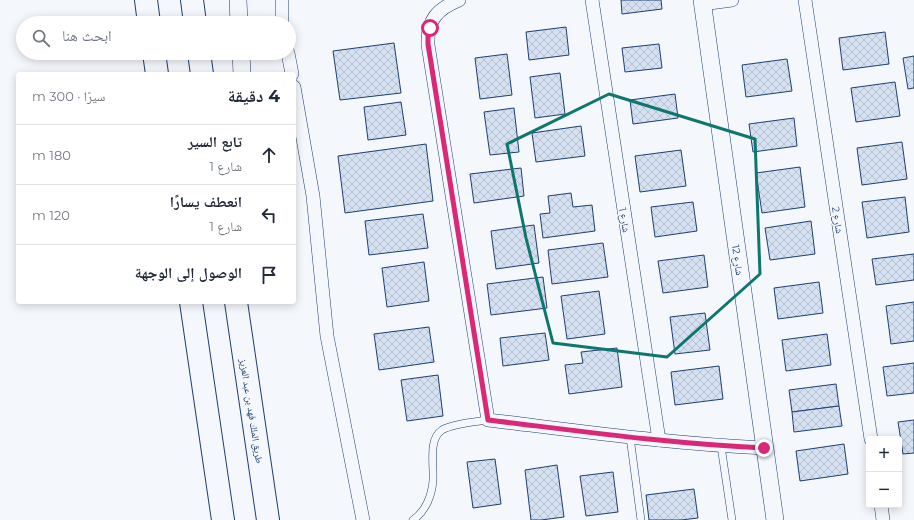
<!DOCTYPE html>
<html lang="ar">
<head>
<meta charset="utf-8">
<style>
	:root { --surface:#fff; --page:#f6f6f7; --text:#1f2937; --muted:#747a83; --line:#e0e1e3 }
	body { margin:0; font-family:Montserrat,"Noto Naskh Arabic",sans-serif; background:var(--page); color:var(--text); direction:rtl }
	.controls { position:absolute; right:12px; bottom:12px; display:grid; overflow:hidden; border-radius:4px; box-shadow:0 2px 10px #0003 }
	.controls button { width:36px; height:36px; display:grid; place-items:center; padding:0; border:0; border-bottom:1px solid var(--line); background:var(--surface); color:var(--text); font:20px sans-serif }
	.stop { position:absolute; width:12px; height:12px; margin:-9px; border:3px solid #db2777; border-radius:50%; background:#fff }
	.stop.end { background:#db2777; border-color:#fff; box-shadow:0 1px 4px #0008 }
	.list { margin:0; padding:0; list-style:none }
	h2 { display:flex; justify-content:space-between; align-items:center; height:52px; margin:0; padding:0 16px; font-size:17px }
	h2 small { font-size:13px; font-weight:400; color:var(--muted) }
	.list li { display:grid; grid-template-columns:26px 1fr auto; gap:12px; align-items:center; box-sizing:border-box; height:60px; padding:0 16px; border-top:1px solid var(--line) }
	.list b { display:block; font-size:15px; white-space:nowrap }
	.list p { margin:0; font-size:13px; white-space:nowrap; color:var(--muted) }
	.list em { font-size:13px; font-style:normal; color:var(--muted) }
	.icon { flex:none; width:22px; height:22px; fill:none; stroke:currentColor; stroke-width:2; stroke-linecap:round; stroke-linejoin:round }
	.map { position:relative; flex:none; width:914px; height:520px; overflow:hidden; direction:ltr }
	.search { position:absolute; background:var(--surface); box-shadow:0 2px 10px #0003; left:16px; top:16px; width:280px; height:44px; display:flex; align-items:center; gap:10px; box-sizing:border-box; padding:0 14px; border-radius:22px; color:var(--muted); font-size:15px }
	.panel { position:absolute; background:var(--surface); box-shadow:0 2px 10px #0003; left:16px; top:72px; width:280px; height:232px; border-radius:4px; direction:rtl }
	.map>svg:first-child { display:block }
</style>
</head>
<body>
<div class="map">
<svg width="914" height="520" viewBox="0 0 914 520">
	<defs>
		<pattern id="building-cross-hatch" width="8" height="8" patternUnits="userSpaceOnUse"><rect width="8" height="8" fill="#d5e0f0"/><path d="M0 0l8 8M0 8l8-8" fill="none" stroke="#b6c1d1"/></pattern>
	</defs>
	<rect width="100%" height="100%" fill="#f4f7fb"/>
	<!-- building -->
	<g fill="url(#building-cross-hatch)" stroke="#1d3f73">
		<polygon points="621,0 661,0 662,9 622,14"/>
		<polygon points="566,27 569,55 529,60 526,32"/>
		<polygon points="885,32 889,64 843,70 839,38"/>
		<polygon points="394,43 401,93 340,100 333,51"/>
		<polygon points="659,44 662,68 625,72 622,48"/>
		<polygon points="507,54 512,95 480,99 475,58"/>
		<polygon points="914,56 914,88 908,89 903,58"/>
		<polygon points="787,59 792,91 746,97 742,65"/>
		<polygon points="560,73 565,114 535,118 530,77"/>
		<polygon points="895,82 900,116 856,122 851,88"/>
		<polygon points="675,94 678,118 633,124 630,100"/>
		<polygon points="401,102 406,135 368,140 364,107"/>
		<polygon points="514,108 519,152 490,155 484,112"/>
		<polygon points="794,118 797,146 753,152 749,124"/>
		<polygon points="581,126 585,156 536,162 532,133"/>
		<polygon points="902,142 907,179 862,185 857,148"/>
		<polygon points="426,144 433,201 345,213 338,156"/>
		<polygon points="681,150 686,186 640,192 635,156"/>
		<polygon points="800,167 805,207 762,213 756,173"/>
		<polygon points="521,168 524,196 474,203 470,174"/>
		<polygon points="571,193 573,207 592,205 595,231 543,238 540,214 550,213 548,196"/>
		<polygon points="905,197 909,232 867,238 862,202"/>
		<polygon points="693,202 697,231 655,237 651,207"/>
		<polygon points="423,214 428,248 369,255 365,221"/>
		<polygon points="811,221 815,254 770,260 765,228"/>
		<polygon points="534,225 539,263 496,269 491,231"/>
		<polygon points="603,243 608,277 552,284 548,250"/>
		<polygon points="914,254 914,280 876,285 872,259"/>
		<polygon points="704,255 708,287 663,293 658,261"/>
		<polygon points="424,262 429,301 387,307 382,268"/>
		<polygon points="543,277 547,308 491,315 487,284"/>
		<polygon points="819,282 823,313 778,319 774,288"/>
		<polygon points="599,291 605,334 567,339 561,296"/>
		<polygon points="914,302 914,341 891,344 886,306"/>
		<polygon points="705,313 710,350 675,354 670,317"/>
		<polygon points="429,327 434,362 379,370 374,334"/>
		<polygon points="545,333 549,360 503,366 500,338"/>
		<polygon points="827,334 831,365 786,371 782,340"/>
		<polygon points="617,348 622,387 569,394 565,365 583,363 581,352"/>
		<polygon points="914,363 914,393 887,396 883,367"/>
		<polygon points="719,366 723,399 675,405 671,372"/>
		<polygon points="438,375 443,416 407,421 401,380"/>
		<polygon points="836,384 839,406 792,412 789,390"/>
		<polygon points="839,406 842,426 794,432 792,412"/>
		<polygon points="914,420 914,453 903,454 898,422"/>
		<polygon points="844,444 848,474 800,481 796,451"/>
		<polygon points="495,459 501,504 473,508 467,462"/>
		<polygon points="557,465 564,517 541,520 531,520 525,470"/>
		<polygon points="613,472 618,512 586,516 580,476"/>
		<polygon points="694,489 698,518 681,520 649,520 646,495"/>
	</g>
	<g fill="none" stroke-linecap="round" stroke-linejoin="round">
		<defs>
			<g id="service">
				<polyline points="630,437 641,520"/>
				<polyline points="721,446 732,520"/>
				<path d="M413,520C426,511 432,495 433,480C434,465 428,439 442,430C454,423 475,422 488,420"/>
			</g>
			<g id="minor">
				<polyline points="282,0 282,23"/>
				<path d="M459,0C437,9 427,20 428,45L488,420C580,431 672,444 764,448"/>
				<polyline points="592,0 659,440"/>
				<polyline points="805,0 871,439"/>
				<polyline points="702,4 732,0"/>
				<polyline points="288,53 292,74"/>
				<polyline points="294,87 313,196 327,336 363,520"/>
				<polyline points="881,505 883,520"/>
			</g>
			<g id="tertiary">
				<polyline points="238,0 239,23"/>
				<polyline points="702,0 775,520"/>
				<polyline points="241,53 242,74"/>
			</g>
			<g id="motorway">
				<polyline points="146,0 149,23"/>
				<polyline points="192,0 195,23"/>
				<polyline points="154,53 157,74"/>
				<polyline points="199,53 202,74"/>
				<polyline points="191,302 223,520"/>
				<polyline points="236,302 268,520"/>
			</g>
		</defs>
		<!-- service casing -->
		<use href="#service" stroke="#1d3f73" stroke-width="8"/>
		<!-- minor casing -->
		<use href="#minor" stroke="#1d3f73" stroke-width="14"/>
		<!-- tertiary casing -->
		<use href="#tertiary" stroke="#1d3f73" stroke-width="18"/>
		<!-- motorway casing -->
		<use href="#motorway" stroke="#1d3f73" stroke-width="24"/>
		<!-- service -->
		<use href="#service" stroke="#f4f7fb" stroke-width="7"/>
		<!-- minor -->
		<use href="#minor" stroke="#f4f7fb" stroke-width="13"/>
		<!-- tertiary -->
		<use href="#tertiary" stroke="#f4f7fb" stroke-width="17"/>
		<!-- motorway -->
		<use href="#motorway" stroke="#f4f7fb" stroke-width="22"/>
	</g>
	<g fill="none" stroke-linecap="round" stroke-linejoin="round">
		<!-- route -->
		<path stroke="#db2777" stroke-width="5" d="M430,28L428,36V44L488,420C580,431 672,444 764,448"/>
	</g>
	<!-- marked area -->
	<path fill="none" stroke="#0f766e" stroke-width="3" stroke-linejoin="round" d="M609,94L755,139L760,274L667,357L553,343L526,238L507,144Z"/>
	<g text-anchor="middle" stroke-width="3" stroke-linejoin="round" paint-order="stroke">
		<!-- street labels -->
		<g font-size="10" fill="#1d3f73" stroke="#f4f7fb">
			<text transform="translate(625 220) rotate(81)" y="4">شارع 1</text>
			<text transform="translate(838 220) rotate(81)" y="4">شارع 2</text>
			<text transform="translate(738 260) rotate(82)" y="4">شارع 12</text>
			<text transform="translate(252 411) rotate(81)" y="4">طريق الملك فهد بن عبد العزيز</text>
		</g>
	</g>
</svg>
<div class="controls">
<button>+</button>
<button>−</button>
</div>
<div class="stop" style="left:430px;top:28px"></div>
<div class="stop end" style="left:764px;top:448px"></div>
<div class="search"><svg class="icon" aria-label="search" viewBox="0 0 24 24"><circle cx="10" cy="10" r="6"/><path d="M15 15l6 6"/></svg>ابحث هنا</div>
<section class="panel">
<h2>4 دقيقة<small>سيرًا · 300 m</small></h2>
<ul class="list">
<li><svg class="icon" aria-label="ahead" viewBox="0 0 24 24"><path d="M12 20V5M6 11l6-6 6 6"/></svg><div><b>تابع السير</b><p>شارع 1</p></div><em>180 m</em></li>
<li><svg class="icon" aria-label="left" viewBox="0 0 24 24"><path d="M17 20v-9H6M10 6l-5 5 5 5"/></svg><div><b>انعطف يسارًا</b><p>شارع 1</p></div><em>120 m</em></li>
<li><svg class="icon" aria-label="arrive" viewBox="0 0 24 24"><path d="M6 21V4h12l-3 4 3 4H6"/></svg><div><b>الوصول إلى الوجهة</b></div></li>
</ul>
</section>
</div>
</body>
</html>
